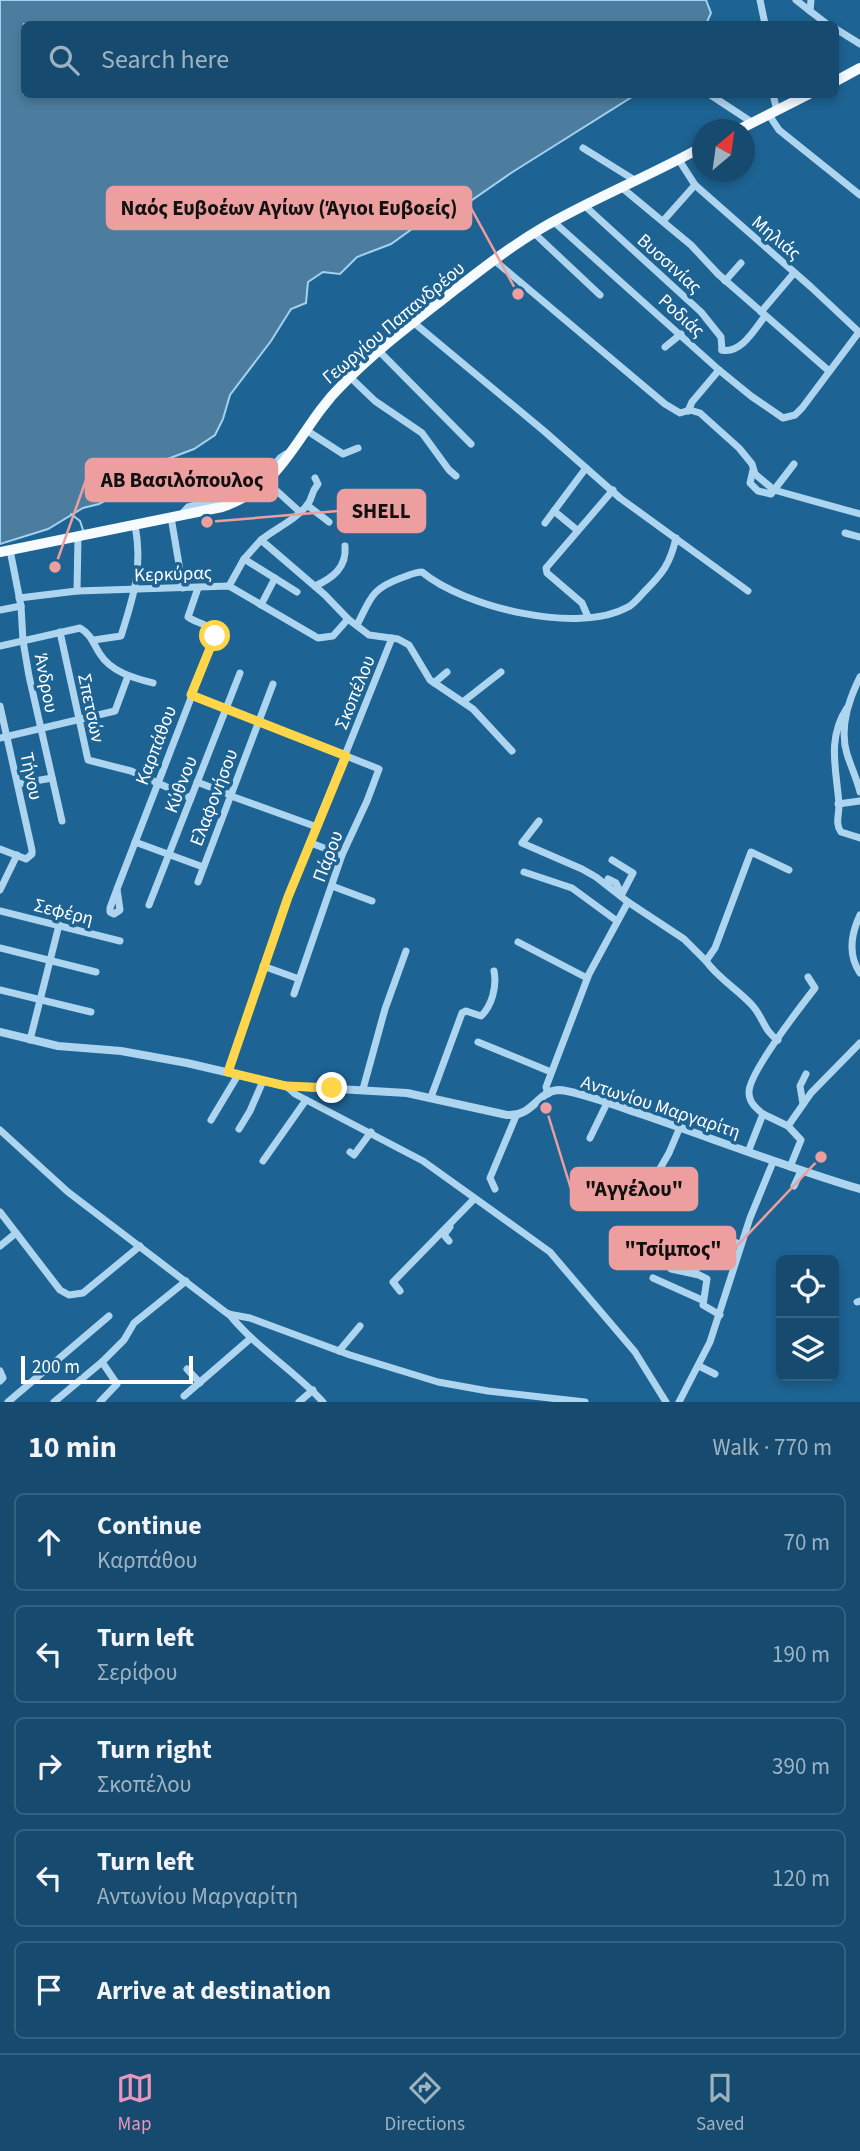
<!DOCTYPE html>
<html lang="en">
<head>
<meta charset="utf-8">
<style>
	:root { --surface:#164a6e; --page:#1f5173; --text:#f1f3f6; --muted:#9eb3c2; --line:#356281; --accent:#e797bd }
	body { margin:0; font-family:"Source Sans 3",sans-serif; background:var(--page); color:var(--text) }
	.controls { position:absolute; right:21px; bottom:21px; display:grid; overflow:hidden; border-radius:10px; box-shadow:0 4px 10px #0003 }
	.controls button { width:63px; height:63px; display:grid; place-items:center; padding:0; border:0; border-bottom:2px solid var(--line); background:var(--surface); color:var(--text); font:35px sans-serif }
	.compass { position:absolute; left:692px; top:119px; width:63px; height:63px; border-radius:50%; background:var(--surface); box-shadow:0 4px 10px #0003; rotate:29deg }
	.scale { position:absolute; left:21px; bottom:18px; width:172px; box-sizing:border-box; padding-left:7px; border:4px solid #fff; border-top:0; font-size:19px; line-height:24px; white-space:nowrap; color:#fff; -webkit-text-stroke:5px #1d6393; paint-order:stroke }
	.stop { position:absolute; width:21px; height:21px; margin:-16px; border:5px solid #ffd54a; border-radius:50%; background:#fff }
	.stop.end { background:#ffd54a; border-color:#fff; box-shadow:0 2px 7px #0008 }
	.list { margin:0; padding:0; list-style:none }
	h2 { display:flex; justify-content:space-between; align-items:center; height:91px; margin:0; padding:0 28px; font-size:30px }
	h2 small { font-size:23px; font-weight:400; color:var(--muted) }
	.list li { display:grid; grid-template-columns:46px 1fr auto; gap:21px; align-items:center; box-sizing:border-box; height:98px; margin:0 14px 14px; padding:0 14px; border:2px solid var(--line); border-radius:10px }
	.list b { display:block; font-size:26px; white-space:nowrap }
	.list p { margin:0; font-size:23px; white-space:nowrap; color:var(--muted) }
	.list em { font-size:23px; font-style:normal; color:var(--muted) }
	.icon { flex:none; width:38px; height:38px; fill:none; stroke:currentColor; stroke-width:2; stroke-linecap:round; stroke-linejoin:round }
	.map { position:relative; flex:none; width:860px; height:1402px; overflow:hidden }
	.search { position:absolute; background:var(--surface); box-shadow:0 4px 10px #0003; left:21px; right:21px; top:21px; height:77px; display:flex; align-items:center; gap:18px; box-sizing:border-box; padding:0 24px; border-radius:10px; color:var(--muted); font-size:26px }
	.sheet { height:651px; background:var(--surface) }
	nav { display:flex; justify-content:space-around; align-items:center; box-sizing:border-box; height:98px; border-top:2px solid var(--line); background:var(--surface); font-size:19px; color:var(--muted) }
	nav a { display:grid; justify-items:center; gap:4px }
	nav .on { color:var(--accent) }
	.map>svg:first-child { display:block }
</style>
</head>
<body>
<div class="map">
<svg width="860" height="1402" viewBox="0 0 860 1402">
	<rect width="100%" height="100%" fill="#1d6393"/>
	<!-- water -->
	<polygon fill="#4c7d9e" stroke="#a1d2f0" stroke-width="2" points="0,0 706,0 711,13 706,24 24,24 24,94 635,95 511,173 443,220 430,221 412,229 391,244 357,257 340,274 323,272 308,282 306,303 291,309 271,341 230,395 223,419 215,435 194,449 125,475 129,484 129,488 99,504 83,508 48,529 0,544"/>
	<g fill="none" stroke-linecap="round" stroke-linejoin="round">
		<!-- stream -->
		<polyline stroke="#a1d2f0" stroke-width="2" points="71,514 80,521 83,530"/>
		<!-- minor -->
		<g stroke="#aed5ef" stroke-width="7">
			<polyline points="760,0 765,24"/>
			<polyline points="796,0 810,11"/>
			<polyline points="811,0 810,11 827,24"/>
			<polyline points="836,29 860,44"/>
			<polyline points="709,94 753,123"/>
			<polyline points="773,94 777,111"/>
			<polyline points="769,115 779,130 860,195"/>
			<polyline points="583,148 636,181"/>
			<polyline points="679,160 695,185 811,287 860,333"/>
			<polyline points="621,187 691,245 718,274 829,371"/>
			<polyline points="585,206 701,312 721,337 722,350"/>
			<polyline points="663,221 695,185"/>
			<polyline points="554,222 719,370 751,396 783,418 795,415 802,408 859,332"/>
			<polyline points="534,233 600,295"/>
			<polyline points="494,260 665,404 680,413 690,410 700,413 739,448 752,464 755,474 774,490 860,514"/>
			<polyline points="725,281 741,263"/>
			<polyline points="761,312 794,273"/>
			<polyline points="413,322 544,431 620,498 748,591"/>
			<polyline points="665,347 681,334"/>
			<path d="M722,350C741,354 755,329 765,316"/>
			<polyline points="379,351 471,444"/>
			<polyline points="350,377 375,401 422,433 449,470 456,476"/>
			<polyline points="688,411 692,402 719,370"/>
			<polyline points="306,430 343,454 358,448"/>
			<polyline points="753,470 750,483 758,491 771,494 794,464"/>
			<polyline points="265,475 280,458 286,454"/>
			<polyline points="267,482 300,512"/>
			<polyline points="307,505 329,522"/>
			<polyline points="554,511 577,530"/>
			<polyline points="180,516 188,507 229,497 251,487"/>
			<polyline points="171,517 183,588"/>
			<polyline points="545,523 586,468"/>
			<polyline points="845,533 860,537"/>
			<path d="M261,540C276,528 297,519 308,504C313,497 310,494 318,484L315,478"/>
			<polyline points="10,550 21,606 23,641 29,676 62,821"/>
			<polyline points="244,559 297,592"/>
			<polyline points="229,586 244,559 261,540 325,595 348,619 369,635 398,639 409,645 430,680 473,709 512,751"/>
			<path d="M315,586C333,578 347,567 345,546"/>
			<polyline points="77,591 78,537"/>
			<polyline points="19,598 77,591 229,586 318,638 333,636 348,619"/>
			<polyline points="261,605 275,578"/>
			<polyline points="0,610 21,606"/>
			<polyline points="588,617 582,603 547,573 546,568 613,490"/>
			<path d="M357,625C371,598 371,589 401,578C408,576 414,572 422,572C464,607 578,635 628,607C634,604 639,597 644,592C663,573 670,564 676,538"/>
			<polyline points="60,632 88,760 131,771 191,798"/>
			<path d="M94,640L121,636C134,595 143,568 135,525"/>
			<path d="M0,646L80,628C92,635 93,644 100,654C111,672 134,678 153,683"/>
			<path d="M860,677C848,701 839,728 847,754C851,767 857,779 860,792"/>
			<polyline points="434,683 447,672"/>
			<polyline points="192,695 379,769 367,801 342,855 294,994"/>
			<polyline points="464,701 501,672"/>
			<polyline points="0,706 32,850 32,854 26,859 0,849"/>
			<path d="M847,708C826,740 837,771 839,805C839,815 835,824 841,832L860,838"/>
			<polyline points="0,738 115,711 128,676"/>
			<polyline points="197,782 231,795"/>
			<polyline points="18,784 52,778"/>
			<polyline points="231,796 317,827"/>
			<polyline points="838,804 860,801"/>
			<polyline points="539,821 522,843 582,869 596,877 628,902 684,939 706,961 715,948 751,852 789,870"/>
			<polyline points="135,842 203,867"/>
			<polyline points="311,843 342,855"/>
			<polyline points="612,860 633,873 621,896"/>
			<polyline points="524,872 572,888 617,921"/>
			<polyline points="608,879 616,883 621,893"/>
			<polyline points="198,882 273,684"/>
			<polyline points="332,886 372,901"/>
			<path d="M117,889L120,910L114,914L110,912V908L117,889L215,636C211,623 197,624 188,617L198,588"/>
			<polyline points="0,890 17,855"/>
			<polyline points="149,905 240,673"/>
			<polyline points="0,911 120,941"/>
			<path d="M860,915C851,934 848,955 860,973"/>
			<polyline points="518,942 587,978"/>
			<polyline points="0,948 96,972"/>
			<path d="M706,961C718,978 737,989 751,1004C763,1016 764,1032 778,1040"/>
			<polyline points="263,966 299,979"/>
			<polyline points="0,990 91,1012"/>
			<polyline points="30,1040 59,925"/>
			<polyline points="478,1042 551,1072"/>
			<polyline points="228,1072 288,897 392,638"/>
			<polyline points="286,1086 295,1094 423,1161 550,1252 635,1352 666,1402"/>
			<polyline points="363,1089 385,1009 406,951"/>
			<polyline points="548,1094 546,1087 589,974 628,902"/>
			<path d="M431,1097L462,1013L466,1011L481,1016C492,1006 497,986 494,971"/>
			<polyline points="803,1104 800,1086 806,1074"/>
			<polyline points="763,1114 788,1126 801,1140 790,1167"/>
			<polyline points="211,1120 238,1075"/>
			<polyline points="788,1126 811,1093 860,1043"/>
			<polyline points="239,1129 250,1111 263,1081"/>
			<polyline points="0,1130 68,1192 228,1314 250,1318 350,1355 438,1382 488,1391 585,1402"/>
			<polyline points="590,1138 607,1103"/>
			<polyline points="350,1152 354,1155 371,1132"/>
			<path d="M748,1152L763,1114C756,1108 749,1103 749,1092C749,1073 801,1006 815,988L808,977"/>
			<polyline points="263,1161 306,1100"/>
			<polyline points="794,1186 801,1171"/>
			<polyline points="495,1189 490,1178 516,1116"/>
			<polyline points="665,1199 647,1191 669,1153 680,1127"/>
			<polyline points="0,1212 60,1290 69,1295 83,1293 140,1246"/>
			<polyline points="720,1230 726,1238 741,1245"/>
			<polyline points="449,1241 444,1235 450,1227"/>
			<polyline points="0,1246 16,1233"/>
			<polyline points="671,1269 699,1275 707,1279 703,1305 720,1315"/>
			<polyline points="696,1274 696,1264 703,1249"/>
			<polyline points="653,1278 702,1300"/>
			<polyline points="400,1291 393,1282 395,1280 474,1199"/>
			<polyline points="857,1302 860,1301"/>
			<path d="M229,1314C256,1348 294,1370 323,1402"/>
			<polyline points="339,1351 360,1326"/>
			<polyline points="699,1366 715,1374"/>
			<polyline points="187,1369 200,1383"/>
			<polyline points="0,1371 3,1378 0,1381"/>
			<polyline points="184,1396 251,1338"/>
			<polyline points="8,1402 109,1316"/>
			<polyline points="54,1402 102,1362 124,1340 134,1323 186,1281"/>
			<polyline points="100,1402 117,1384 102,1362"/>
			<polyline points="299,1402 313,1390"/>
			<polyline points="679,1402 710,1342 750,1218 773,1162"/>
		</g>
		<!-- tertiary -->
		<path stroke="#aed5ef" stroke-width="8" d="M0,1032L58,1046L121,1051L187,1063L286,1086L407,1093L507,1115C533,1117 538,1091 558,1090C575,1090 623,1108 641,1114C714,1139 786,1167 860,1189"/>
		<!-- primary -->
		<g stroke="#f5fbff" stroke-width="10">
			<polyline points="836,81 860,68"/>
			<polyline points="738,130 809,94"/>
			<path d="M0,552L222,507C286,486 298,428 342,385C374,352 411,324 447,296C478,272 508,248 542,228C594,198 650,176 702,147"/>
		</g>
	</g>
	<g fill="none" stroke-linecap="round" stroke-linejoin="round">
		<!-- route -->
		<polyline stroke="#ffd54a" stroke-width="9" points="215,636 191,695 346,756 288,897 228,1072 286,1086 332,1088"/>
	</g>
	<g text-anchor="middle" stroke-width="7" stroke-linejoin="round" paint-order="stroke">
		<!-- street labels -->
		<g font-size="19" fill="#fff" stroke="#1d6393">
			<text transform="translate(777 237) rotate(40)" y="7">Μηλιάς</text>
			<text transform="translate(670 263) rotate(42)" y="7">Βυσσινίας</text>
			<text transform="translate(682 315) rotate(42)" y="7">Ροδιάς</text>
			<text transform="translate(393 322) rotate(-40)" y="7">Γεωργίου Παπανδρέου</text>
			<text transform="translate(173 573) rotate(-2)" y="7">Κερκύρας</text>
			<text transform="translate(47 683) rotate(79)" y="7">Άνδρου</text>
			<text transform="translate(354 692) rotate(-68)" y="7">Σκοπέλου</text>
			<text transform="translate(92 708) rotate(78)" y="7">Σπετσών</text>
			<text transform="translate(155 745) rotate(-69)" y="7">Καρπάθου</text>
			<text transform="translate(32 776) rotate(78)" y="7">Τήνου</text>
			<text transform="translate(180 784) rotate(-69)" y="7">Κύθνου</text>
			<text transform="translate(213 797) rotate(-69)" y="7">Ελαφονήσου</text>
			<text transform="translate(327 856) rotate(-69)" y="7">Πάρου</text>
			<text transform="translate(64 911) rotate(14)" y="7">Σεφέρη</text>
			<text transform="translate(661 1106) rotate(18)" y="7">Αντωνίου Μαργαρίτη</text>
		</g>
	</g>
	<!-- callouts -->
	<path fill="none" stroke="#ed9e9e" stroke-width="2.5" d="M518 294L471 208M55 567L86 480M207 522L338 511M546 1108L571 1189M821 1157L735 1248"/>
	<g fill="#ed9e9e" stroke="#1d6393" stroke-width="2.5">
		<circle cx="518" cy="294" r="7"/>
		<circle cx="55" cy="567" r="7"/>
		<circle cx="207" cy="522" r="7"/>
		<circle cx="546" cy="1108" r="7"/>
		<circle cx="821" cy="1157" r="7"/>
	</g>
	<g fill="#ed9e9e" stroke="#ed9e9e" stroke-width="2.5">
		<rect x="107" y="187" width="364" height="42" rx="7"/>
		<rect x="86" y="459" width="191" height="42" rx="7"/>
		<rect x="338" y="490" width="87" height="42" rx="7"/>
		<rect x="571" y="1168" width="126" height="42" rx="7"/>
		<rect x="610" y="1227" width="125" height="42" rx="7"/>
	</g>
	<g font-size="21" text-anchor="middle" font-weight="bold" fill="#111">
		<text x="289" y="215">Ναός Ευβοέων Αγίων (Άγιοι Ευβοείς)</text>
		<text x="182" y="487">ΑΒ Βασιλόπουλος</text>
		<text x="381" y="518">SHELL</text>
		<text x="634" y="1196">"Αγγέλου"</text>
		<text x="673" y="1256">"Τσίμπος"</text>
	</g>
</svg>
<div class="controls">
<button><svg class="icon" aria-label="locate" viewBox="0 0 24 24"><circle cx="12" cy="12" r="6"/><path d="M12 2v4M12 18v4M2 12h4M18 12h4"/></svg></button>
<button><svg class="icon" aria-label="layers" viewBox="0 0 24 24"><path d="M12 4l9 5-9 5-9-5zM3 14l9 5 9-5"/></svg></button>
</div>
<svg class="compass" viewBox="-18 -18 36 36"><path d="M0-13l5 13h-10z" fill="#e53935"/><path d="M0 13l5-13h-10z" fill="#9eb3c2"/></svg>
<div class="scale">200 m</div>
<div class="stop" style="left:215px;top:636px"></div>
<div class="stop end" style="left:332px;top:1088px"></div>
<div class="search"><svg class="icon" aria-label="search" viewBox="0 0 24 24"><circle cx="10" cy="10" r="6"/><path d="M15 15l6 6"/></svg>Search here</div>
</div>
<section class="sheet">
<h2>10 min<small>Walk · 770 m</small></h2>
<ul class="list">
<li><svg class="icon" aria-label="ahead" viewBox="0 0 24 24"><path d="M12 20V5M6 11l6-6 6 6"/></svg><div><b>Continue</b><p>Καρπάθου</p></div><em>70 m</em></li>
<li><svg class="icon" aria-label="left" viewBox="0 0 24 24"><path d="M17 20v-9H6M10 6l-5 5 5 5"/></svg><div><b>Turn left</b><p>Σερίφου</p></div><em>190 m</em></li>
<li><svg class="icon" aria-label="right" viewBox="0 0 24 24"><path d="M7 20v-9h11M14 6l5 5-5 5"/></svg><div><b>Turn right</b><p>Σκοπέλου</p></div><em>390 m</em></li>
<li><svg class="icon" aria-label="left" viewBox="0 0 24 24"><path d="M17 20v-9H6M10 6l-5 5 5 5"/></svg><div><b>Turn left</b><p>Αντωνίου Μαργαρίτη</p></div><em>120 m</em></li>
<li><svg class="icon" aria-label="arrive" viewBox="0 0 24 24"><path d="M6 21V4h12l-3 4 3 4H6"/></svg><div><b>Arrive at destination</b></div></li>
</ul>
</section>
<nav>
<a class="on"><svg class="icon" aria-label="map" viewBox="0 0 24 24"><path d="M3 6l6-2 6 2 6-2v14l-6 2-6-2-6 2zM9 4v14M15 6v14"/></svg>Map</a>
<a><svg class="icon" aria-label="directions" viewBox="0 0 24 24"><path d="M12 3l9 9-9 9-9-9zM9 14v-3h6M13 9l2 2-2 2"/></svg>Directions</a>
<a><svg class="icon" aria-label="saved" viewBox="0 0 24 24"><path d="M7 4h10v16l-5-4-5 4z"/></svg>Saved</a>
</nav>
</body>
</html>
